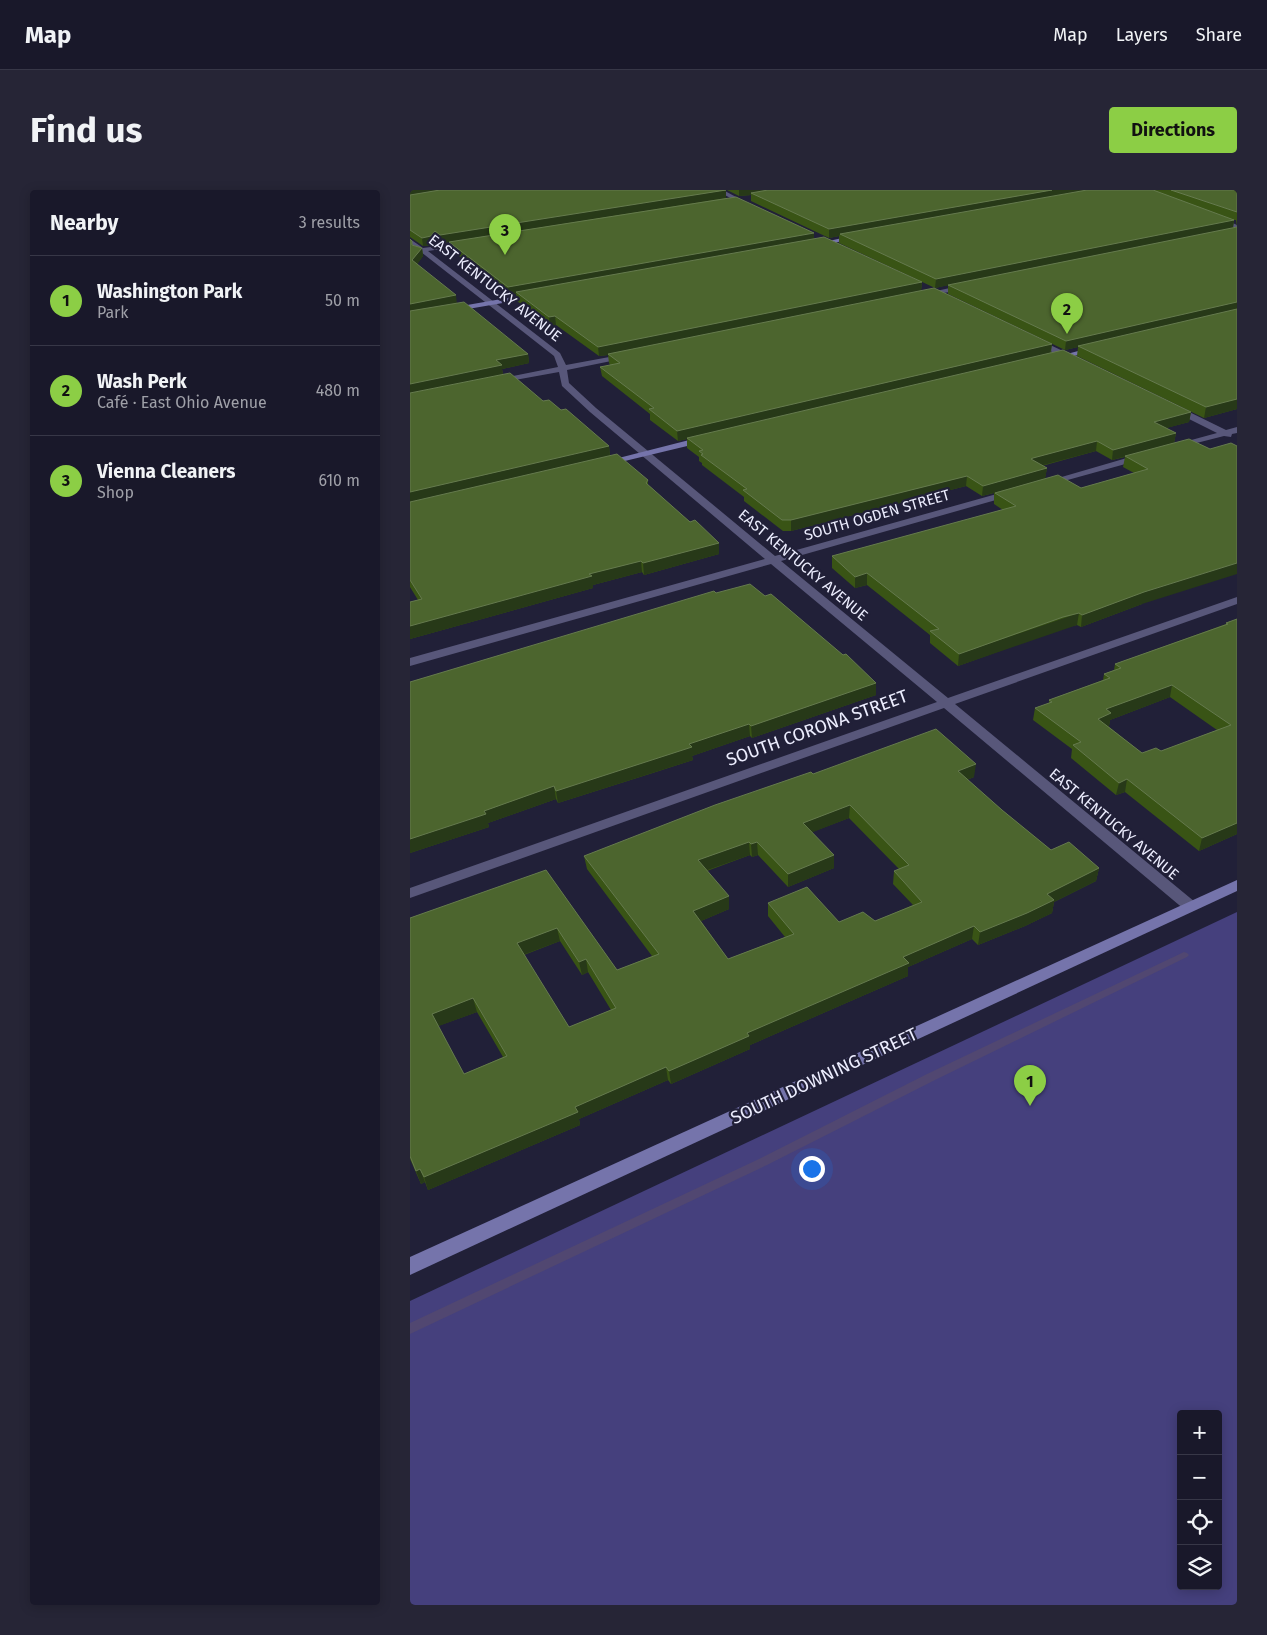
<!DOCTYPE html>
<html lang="en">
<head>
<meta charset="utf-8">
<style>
	:root { --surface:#19182a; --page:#262536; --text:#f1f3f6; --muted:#9fa0a8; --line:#373747; --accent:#8cce45 }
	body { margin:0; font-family:"Fira Sans",sans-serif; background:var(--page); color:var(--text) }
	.controls { position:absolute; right:15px; bottom:15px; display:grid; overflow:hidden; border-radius:5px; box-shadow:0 2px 12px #0003 }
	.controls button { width:45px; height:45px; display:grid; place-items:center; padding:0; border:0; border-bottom:1px solid var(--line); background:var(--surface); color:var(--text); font:25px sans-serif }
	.you { position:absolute; left:401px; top:978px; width:18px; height:18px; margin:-12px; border:4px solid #fff; border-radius:50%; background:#1a73e8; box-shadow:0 0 0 8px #1a73e833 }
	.badge { display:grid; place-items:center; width:32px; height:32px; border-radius:50%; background:var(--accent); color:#111; font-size:16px; font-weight:700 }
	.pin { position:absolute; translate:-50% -41px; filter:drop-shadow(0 1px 2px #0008) }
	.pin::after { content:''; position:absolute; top:26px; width:18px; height:15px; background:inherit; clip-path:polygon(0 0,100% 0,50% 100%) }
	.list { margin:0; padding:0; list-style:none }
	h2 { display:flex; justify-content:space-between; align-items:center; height:65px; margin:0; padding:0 20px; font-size:21px }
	h2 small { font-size:16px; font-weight:400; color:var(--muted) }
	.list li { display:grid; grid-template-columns:32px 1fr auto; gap:15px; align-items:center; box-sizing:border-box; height:90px; padding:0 20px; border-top:1px solid var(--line) }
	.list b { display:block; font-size:19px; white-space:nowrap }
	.list p { margin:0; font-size:16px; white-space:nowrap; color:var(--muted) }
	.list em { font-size:16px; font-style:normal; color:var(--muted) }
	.icon { flex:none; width:28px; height:28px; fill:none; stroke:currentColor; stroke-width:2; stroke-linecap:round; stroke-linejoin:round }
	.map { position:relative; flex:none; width:827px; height:1415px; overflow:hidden; border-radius:5px }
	header { display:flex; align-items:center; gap:30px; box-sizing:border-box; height:70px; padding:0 25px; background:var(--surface); border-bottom:1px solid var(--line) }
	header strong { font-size:24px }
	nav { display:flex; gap:28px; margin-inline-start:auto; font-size:18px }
	.intro { display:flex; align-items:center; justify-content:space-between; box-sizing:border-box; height:120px; padding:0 30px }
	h1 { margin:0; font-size:35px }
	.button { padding:12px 22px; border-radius:5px; background:var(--accent); color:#111; font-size:18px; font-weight:700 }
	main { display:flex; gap:30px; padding:0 30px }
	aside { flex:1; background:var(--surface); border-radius:5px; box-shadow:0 2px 12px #0003 }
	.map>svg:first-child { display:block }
</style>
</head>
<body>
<header>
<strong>Map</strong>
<nav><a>Map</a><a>Layers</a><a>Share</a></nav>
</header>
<div class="intro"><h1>Find us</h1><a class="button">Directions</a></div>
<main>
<aside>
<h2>Nearby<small>3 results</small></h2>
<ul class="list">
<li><span class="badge">1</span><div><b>Washington Park</b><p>Park</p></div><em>50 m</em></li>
<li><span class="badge">2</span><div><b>Wash Perk</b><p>Café · East Ohio Avenue</p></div><em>480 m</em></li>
<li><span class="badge">3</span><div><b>Vienna Cleaners</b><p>Shop</p></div><em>610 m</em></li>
</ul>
</aside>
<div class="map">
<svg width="827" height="1415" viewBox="0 0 827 1415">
	<rect width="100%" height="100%" fill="#212038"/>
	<!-- green -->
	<path fill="#45407d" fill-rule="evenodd" d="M827,722V1415H0V1111ZM771,1224H808V1396H771Z"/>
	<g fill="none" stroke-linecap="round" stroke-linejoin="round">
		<!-- stream -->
		<polygon fill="#514771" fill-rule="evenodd" points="774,762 777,763 779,765 777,767 525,890 357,975 0,1144 0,1133 349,969 517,884"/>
		<!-- street -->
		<g fill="#58577a" fill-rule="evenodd">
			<polygon points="305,0 313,0 343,16 338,17"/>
			<polygon points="805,25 827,35 827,39 803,28"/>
			<polygon points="0,49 13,58 60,52 58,55 18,61 150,163 156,175 221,163 221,167 157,180 159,193 186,218 365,366 601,300 607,300 607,304 371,371 538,508 827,407 827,414 545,514 785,712 788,716 785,720 775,720 534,518 0,708 0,698 527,512 361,374 0,476 0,468 355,369 180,222 152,196 149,182 83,194 83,190 148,177 144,166 11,62 5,62 6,59 0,54"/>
			<polygon points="558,94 561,98 512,107 508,105"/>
			<polygon points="623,147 668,168 669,170 662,172 620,151 619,149"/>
			<polygon points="759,215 765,215 816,240 827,237 827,243 822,244 821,247 814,246 763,259 763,255 807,243 759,219"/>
			<polygon points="734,263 739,266 737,268 636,296 631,293"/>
		</g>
		<!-- secondary -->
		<g fill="#7574ab" fill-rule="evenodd">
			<polygon points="450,44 452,47 404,57 401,55"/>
			<polygon points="125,103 128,103 128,107 0,129 0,125"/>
			<polygon points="687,156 690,156 690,160 642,171 638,169"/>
			<polygon points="295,246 298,247 298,251 194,276 189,273"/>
			<polygon points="827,690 827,701 0,1085 0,1067"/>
		</g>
	</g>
	<!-- wall -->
	<g fill="#395415" fill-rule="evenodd">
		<path d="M0,0H316V8L404,49L512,92L511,101L642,154L641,163L781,222L779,232L756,238L766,243L732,414L671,437L667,435L651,439L548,476L520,453V445L457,395L445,398L422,378V366L593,320L584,314V303L572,306L556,296L381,341H373L334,311V307L292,275V273L289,271V267L277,258V249L268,251L240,230V224L192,186L190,177L200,175L199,173L198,165L189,166L146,135L140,137L107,111L106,104L99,105L40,59L39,52L32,53L27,49L23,55L13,56L0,47ZM686,261L702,270L715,267L713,277L724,283L671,298L635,288L637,278L632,276Z"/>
		<path d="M317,0H827V219L794,228L667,166L668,157L655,160L538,104V95L525,98L429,53V46L419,48L341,11V5L329,6ZM824,30H826L827,37H823Z"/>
		<polygon points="0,49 3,55 12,58 13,66 7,74 47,113 118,164 119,173 92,179 93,184 199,256 200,266 238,290 238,295 280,332 309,353 309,364 234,385 232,382 183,395 183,398 0,449 0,412 8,410 0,397"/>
		<polygon points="306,403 355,406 466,493 466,505 342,548 340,546 282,566 283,570 249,581 148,613 146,609 78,633 79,637 0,663 0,492"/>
		<path d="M827,429V644L789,661L715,602L706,605L661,568L662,559L623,530L625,518L639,513V510L693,490L694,484L704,480L705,474L816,434V433ZM760,507L807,540L751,561L732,563L698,536H699L700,530Z"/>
		<path d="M403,584L564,587L557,590L592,620L641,660L689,678L686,691L644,712L642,723L615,736L568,755L562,749L498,777V786L340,855V859L261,894L258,890L169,929L170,935L18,1000L15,992L11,994L0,969V728L136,680L207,780L242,766L177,679L174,666ZM439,628L489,679L484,681L483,694L503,715L465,731L429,732L358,713V726L375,747L318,769L291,731L319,719L297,681L340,665L342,667L348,665L378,697L424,678L402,642ZM150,751L172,785L178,782L201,820L159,837L114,765ZM67,822L93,867L54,884L28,836Z"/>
	</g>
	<!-- shaded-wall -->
	<g fill="#273918">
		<polygon points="0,0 45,0 0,6"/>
		<polygon points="316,0 316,8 32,53 30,45"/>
		<polygon points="329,0 376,0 341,3 341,5 329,6"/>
		<polygon points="642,0 684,0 430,44 429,46 419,48 419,39"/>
		<polygon points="824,30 823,38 525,98 526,89"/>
		<polygon points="25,41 27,49 23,55 13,56 12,48"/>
		<polygon points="404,43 404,50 106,102 106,104 99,105 98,97"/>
		<polygon points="12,58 13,66 4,79 2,70"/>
		<polygon points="512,92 511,101 198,164 198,165 189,166 188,157"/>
		<polygon points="46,105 47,115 0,123 0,114"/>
		<polygon points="827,112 827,121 668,156 668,157 655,160 656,151"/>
		<polygon points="145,126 146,135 140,137 139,127"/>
		<polygon points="642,154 640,164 277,248 277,249 268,251 267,241"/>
		<polygon points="118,164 119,173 92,179 93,185 0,204 0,194 86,170"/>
		<polygon points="827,209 827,219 794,228 796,217"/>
		<polygon points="781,222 779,232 742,242 744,232"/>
		<polygon points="766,243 764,253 702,270 703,260"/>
		<polygon points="687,251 686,261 622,278 621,269 623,268"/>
		<polygon points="199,256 200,267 0,314 0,302"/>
		<polygon points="637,278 635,289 572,306 573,296"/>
		<polygon points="557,286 556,296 381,341 381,330"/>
		<polygon points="309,353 309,364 234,385 233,373"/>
		<polygon points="231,371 232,382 183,395 183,398 0,449 0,436 179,384"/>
		<polygon points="827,373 827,384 732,414 671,437 672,425 734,402"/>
		<polygon points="457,383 457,395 445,398 445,387"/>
		<polygon points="669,423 667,435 548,476 549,464"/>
		<polygon points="466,493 466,505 342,548 341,536"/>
		<polygon points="762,495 760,507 700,530 699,536 686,541 688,529 696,519"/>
		<polygon points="339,534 340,546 282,566 283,570 148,613 146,601 279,554"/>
		<polygon points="566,574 564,587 546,594 548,581"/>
		<polygon points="717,589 715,602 706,605 709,593"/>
		<polygon points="144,596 146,609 78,633 79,637 0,663 0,649 74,621"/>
		<polygon points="440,615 439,628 393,646 393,633"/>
		<polygon points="827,633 827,644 789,661 792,648"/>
		<polygon points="339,652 340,665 289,683 288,670"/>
		<polygon points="347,652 348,665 342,667 341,654"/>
		<polygon points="424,665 424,678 378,697 378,684"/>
		<polygon points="689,678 686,691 644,712 642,723 615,736 568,755 570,742 637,704"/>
		<polygon points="319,706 319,719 284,734 283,721"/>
		<polygon points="564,736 562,749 498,777 498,786 340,855 340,859 261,894 259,881 493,767"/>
		<polygon points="147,738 150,751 110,766 107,753"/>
		<polygon points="176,769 178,782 172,785 169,772"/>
		<polygon points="63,808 67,822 26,837 22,824"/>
		<polygon points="256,877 258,890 169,929 170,935 18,1000 14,987 165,917"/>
		<polygon points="10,979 15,992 11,994 6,981"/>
	</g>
	<!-- building -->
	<g fill="#4c652e" stroke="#657a4e" fill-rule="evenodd">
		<polygon points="30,0 316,0 30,45 25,41 21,46 12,48 0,40 0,5"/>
		<polygon points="358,0 642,0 419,39 341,3"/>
		<polygon points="677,0 743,0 824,30 526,89 430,44"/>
		<polygon points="761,0 827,0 827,22"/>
		<polygon points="326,7 404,43 98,97 39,52"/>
		<polygon points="827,37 827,112 656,151 538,95"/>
		<polygon points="414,47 512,92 188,157 145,126 139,127 106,102"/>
		<polygon points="0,49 2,51 2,55 12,58 2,70 46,105 0,114"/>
		<polygon points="524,98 642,154 267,241 239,219 244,218 190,177 210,173 198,164"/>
		<polygon points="54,112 118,164 86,170 92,175 0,194 0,121"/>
		<polygon points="827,119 827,209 796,217 668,156"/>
		<polygon points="653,160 781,222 744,232 766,243 703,260 687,251 623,268 621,269 637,278 573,296 557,286 381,330 372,330 333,300 337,299 291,265 293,264 289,261 293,260 277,248"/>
		<polygon points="100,183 133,211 139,210 151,220 156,219 199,256 0,302 0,203"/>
		<polygon points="779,249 800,259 821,253 827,256 827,373 734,402 672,425 669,423 653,427 549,464 520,441 529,439 457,383 445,387 422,366 606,316 585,303 648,285 671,298 738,279 715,266"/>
		<polygon points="207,264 238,290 236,293 280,332 285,330 309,353 233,373 231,371 179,384 182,386 0,436 0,412 12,409 0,390 0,312"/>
		<polygon points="340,394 355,406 361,404 433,465 436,464 466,493 341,536 339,534 279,554 282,557 146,601 144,596 74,621 76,624 0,649 0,492 304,401 306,403"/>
		<path d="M827,429V633L792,648L717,589L709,593L663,555L671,552L625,518L642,512L639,510L700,488L694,484L711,478L705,474L818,434L816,433ZM762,495L821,535L751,561L746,558L732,563L688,529L701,523L696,519Z"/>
		<path d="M526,539L566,574L548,581L592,620L641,660L659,652L689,678L637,704L644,710L617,723L570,742L564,736L493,767L499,773L337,843L339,846L259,881L256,877L165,917L168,922L14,987L10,979L6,981L0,966V728L136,680L207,780L249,764L174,666L305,615L401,582L403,584ZM440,615L499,675L484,681L512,712L465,731L453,722L429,732L397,697L358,713L384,744L318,769L283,721L319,706L288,670L339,652L341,654L347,652L378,684L424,665L393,633ZM147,738L169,772L176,769L206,818L159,837L107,753ZM63,808L97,866L54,884L22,824Z"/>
	</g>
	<g text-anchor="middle" stroke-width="4.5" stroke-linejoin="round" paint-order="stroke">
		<!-- far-street labels -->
		<g font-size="15" fill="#ecedfe" stroke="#212038">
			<text transform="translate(85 98) rotate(38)" y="5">EAST KENTUCKY AVENUE</text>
			<text transform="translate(467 325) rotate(-16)" y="5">SOUTH OGDEN STREET</text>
			<text transform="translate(393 375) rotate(40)" y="5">EAST KENTUCKY AVENUE</text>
			<text transform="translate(704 634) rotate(40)" y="5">EAST KENTUCKY AVENUE</text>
		</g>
		<!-- street labels -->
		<g font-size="18" fill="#ecedfe" stroke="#212038">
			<text transform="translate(407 538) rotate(-20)" y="6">SOUTH CORONA STREET</text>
			<text transform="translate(414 886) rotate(-25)" y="6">SOUTH DOWNING STREET</text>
		</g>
	</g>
</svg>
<div class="controls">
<button>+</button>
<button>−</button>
<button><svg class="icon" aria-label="locate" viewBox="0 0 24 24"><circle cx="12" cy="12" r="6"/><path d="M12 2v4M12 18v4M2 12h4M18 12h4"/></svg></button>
<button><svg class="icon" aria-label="layers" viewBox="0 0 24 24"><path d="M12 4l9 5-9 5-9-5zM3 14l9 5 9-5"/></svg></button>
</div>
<div class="you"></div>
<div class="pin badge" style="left:620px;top:916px">1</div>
<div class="pin badge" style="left:657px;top:144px">2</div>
<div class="pin badge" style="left:95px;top:65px">3</div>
</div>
</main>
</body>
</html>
